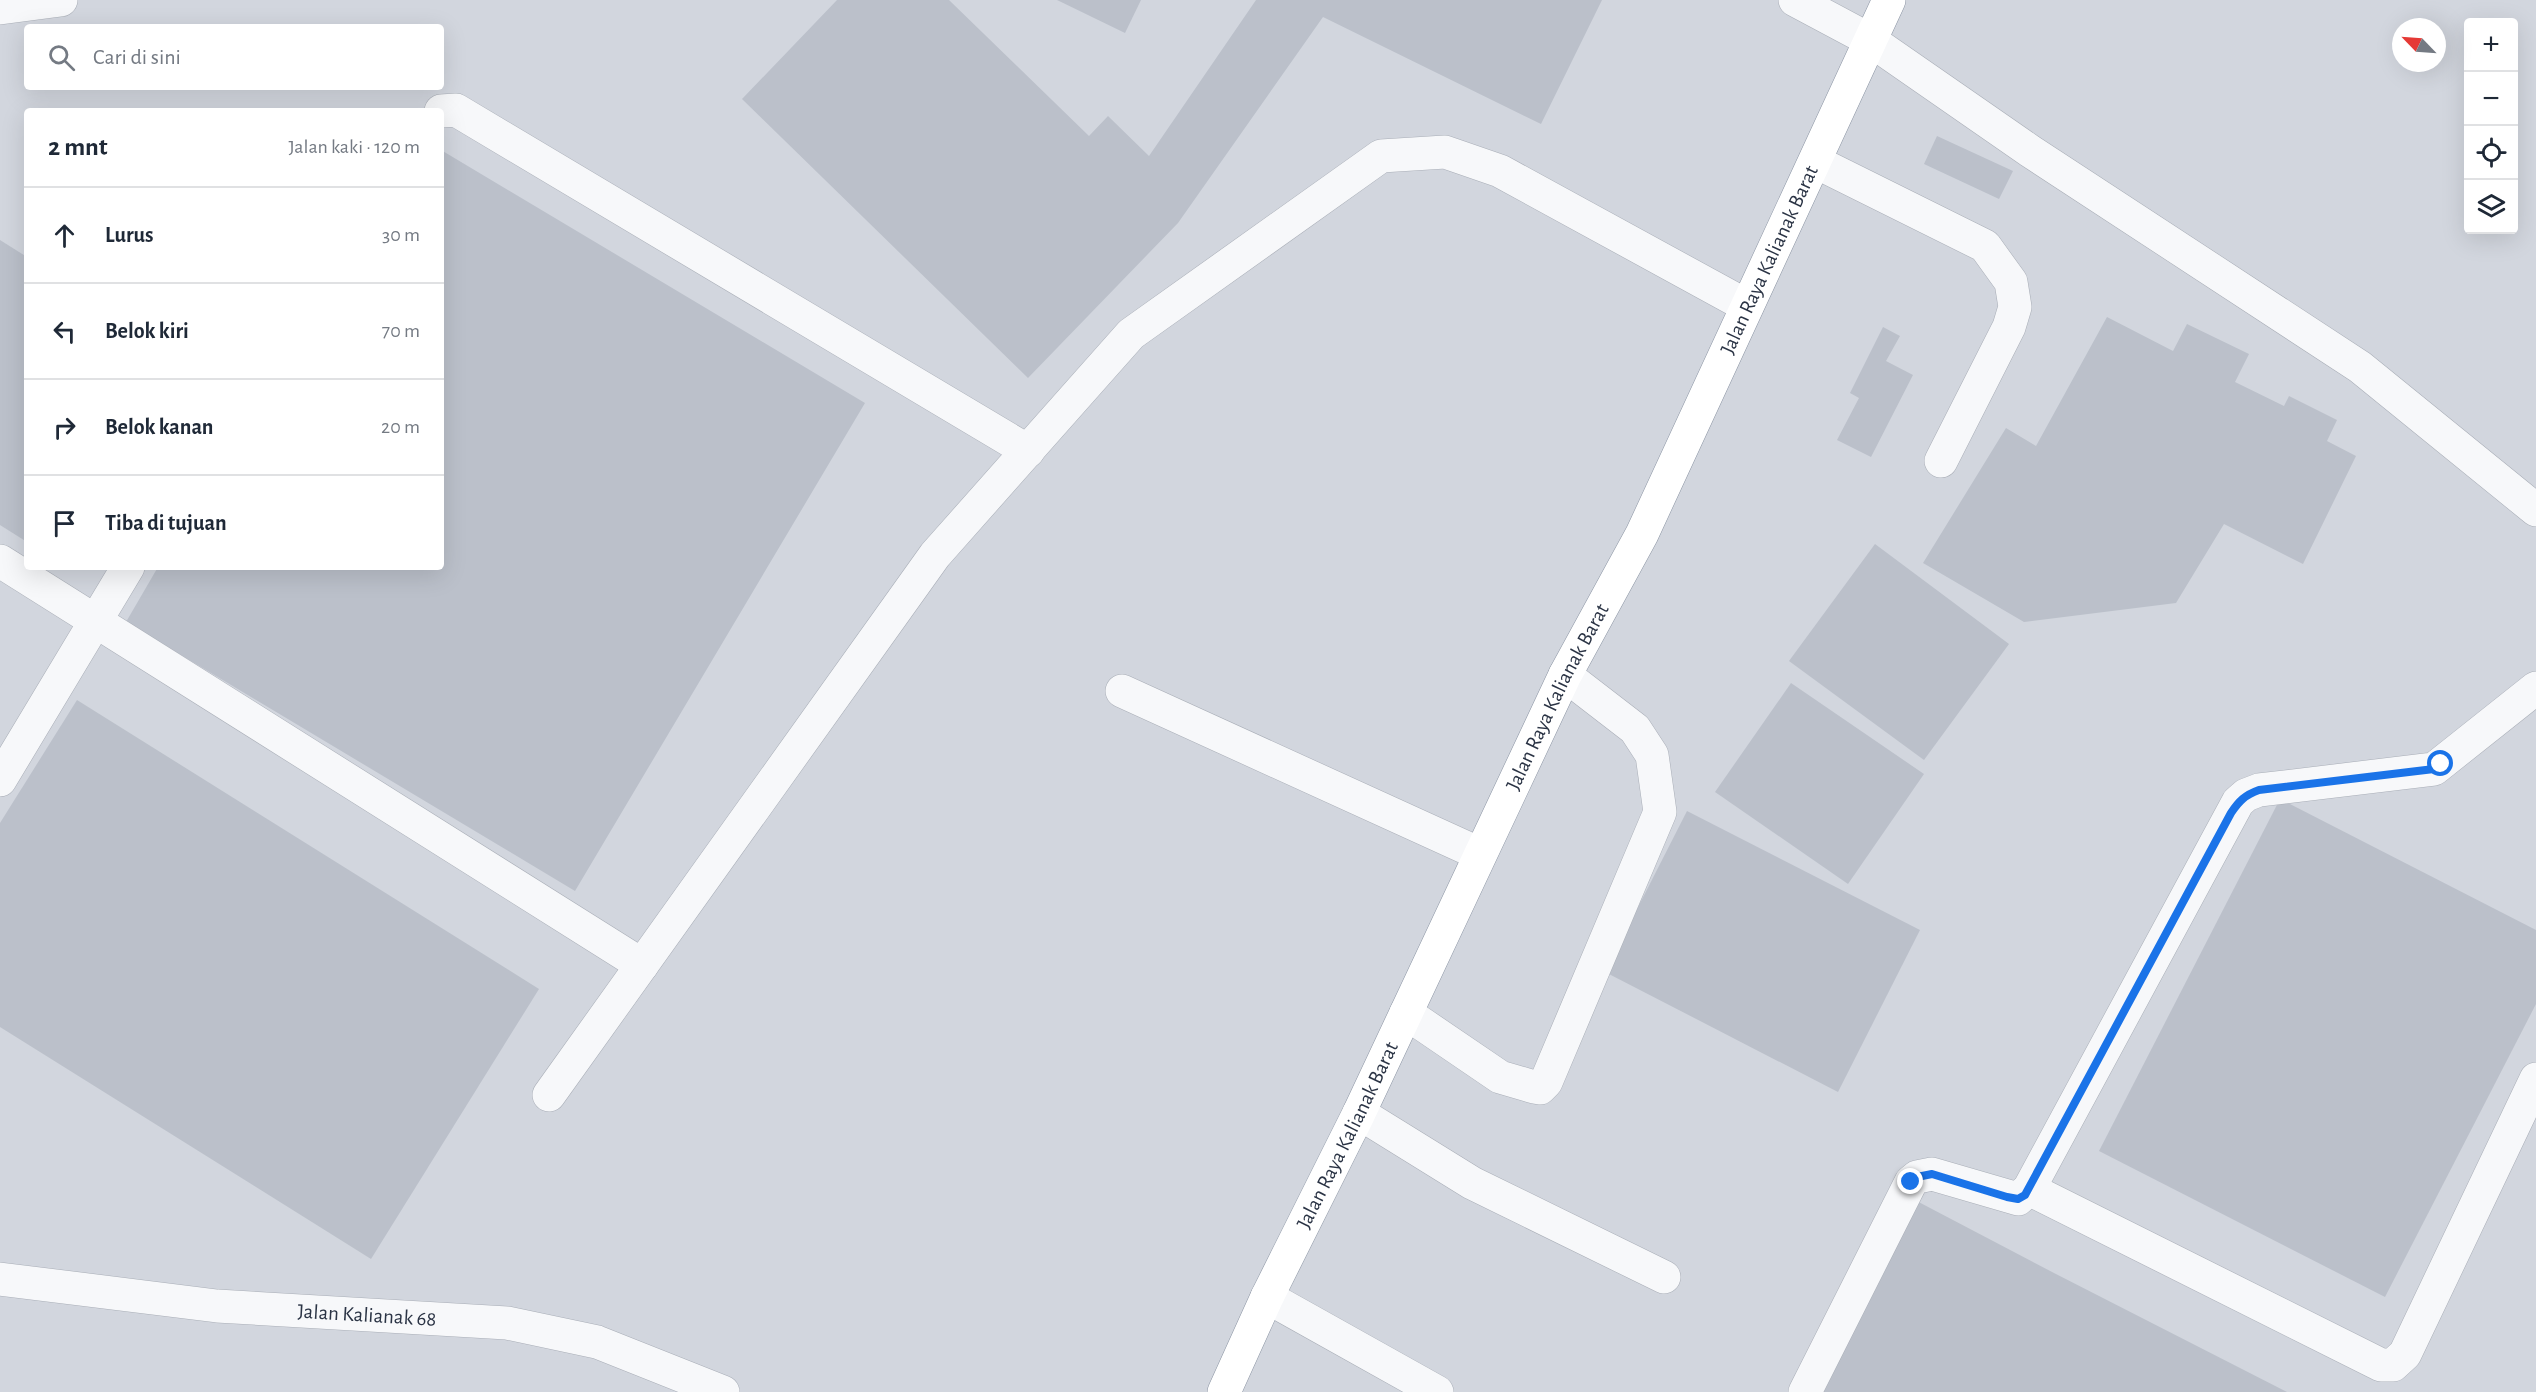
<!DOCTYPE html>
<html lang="id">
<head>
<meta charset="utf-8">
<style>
	:root { --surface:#fff; --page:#f2f2f3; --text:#1f2937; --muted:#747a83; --line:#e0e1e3 }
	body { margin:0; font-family:"Alegreya Sans",sans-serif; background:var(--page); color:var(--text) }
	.controls { position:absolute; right:18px; top:18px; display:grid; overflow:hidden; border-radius:6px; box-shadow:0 6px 24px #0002 }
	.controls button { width:54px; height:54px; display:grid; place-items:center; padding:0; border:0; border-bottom:2px solid var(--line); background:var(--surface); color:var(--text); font:30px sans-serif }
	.compass { position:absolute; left:2392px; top:18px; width:54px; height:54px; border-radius:50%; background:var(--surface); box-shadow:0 6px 24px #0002; rotate:295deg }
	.stop { position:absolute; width:18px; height:18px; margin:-14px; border:4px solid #1a73e8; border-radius:50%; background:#fff }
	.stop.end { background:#1a73e8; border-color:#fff; box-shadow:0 2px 6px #0008 }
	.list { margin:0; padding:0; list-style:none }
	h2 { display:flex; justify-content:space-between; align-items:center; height:78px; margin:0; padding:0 24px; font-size:26px }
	h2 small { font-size:20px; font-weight:400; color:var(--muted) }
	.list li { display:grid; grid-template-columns:39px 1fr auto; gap:18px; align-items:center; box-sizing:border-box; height:96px; padding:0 24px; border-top:2px solid var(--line) }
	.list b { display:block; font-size:22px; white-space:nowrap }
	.list em { font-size:20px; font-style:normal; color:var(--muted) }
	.icon { flex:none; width:33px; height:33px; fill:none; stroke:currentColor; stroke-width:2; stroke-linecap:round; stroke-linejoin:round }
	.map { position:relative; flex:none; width:2536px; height:1392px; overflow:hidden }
	.search { position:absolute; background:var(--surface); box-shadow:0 6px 24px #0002; left:24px; top:24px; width:420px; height:66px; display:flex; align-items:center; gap:15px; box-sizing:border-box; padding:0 21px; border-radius:6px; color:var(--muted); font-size:22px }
	.panel { position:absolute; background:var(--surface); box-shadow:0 6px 24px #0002; left:24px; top:108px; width:420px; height:462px; border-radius:6px }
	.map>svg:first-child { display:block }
</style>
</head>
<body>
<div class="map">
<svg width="2536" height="1392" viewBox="0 0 2536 1392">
	<rect width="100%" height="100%" fill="#e4e7ec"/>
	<!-- built -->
	<path fill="#d2d6de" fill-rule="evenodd" d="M0,0H2536V1392H0ZM2468,22H2514V230H2468ZM27,27H441V87H27ZM2401,27H2437V63H2401ZM27,111H441V567H27Z"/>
	<!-- building -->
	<g fill="#bbc0ca">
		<polygon points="837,0 949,0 1089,136 1108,116 1149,156 1256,0 1602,0 1541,124 1323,17 1178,223 1028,378 742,99"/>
		<polygon points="1057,0 1141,0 1125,33"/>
		<polygon points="1937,136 2013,171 1999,199 1924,164"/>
		<polygon points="441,150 865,403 575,891 126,622 158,567 441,567"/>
		<polygon points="0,240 27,257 27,542 0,525"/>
		<polygon points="2107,317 2173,351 2187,324 2249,354 2235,382 2284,406 2289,396 2337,420 2327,441 2356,456 2303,564 2224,524 2176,603 2024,622 1923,563 2006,428 2036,446"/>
		<polygon points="1883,327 1900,336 1886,361 1913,375 1871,457 1837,440 1859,398 1850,393"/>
		<polygon points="1875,544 2009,644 1924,760 1789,661"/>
		<polygon points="1791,683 1924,774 1848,884 1715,792"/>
		<polygon points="77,700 539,989 371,1259 0,1027 0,823"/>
		<polygon points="2280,799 2536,930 2536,1004 2385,1297 2099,1151"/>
		<polygon points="1687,811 1920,930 1838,1092 1605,972"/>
		<polygon points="1911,1198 2054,1273 2287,1392 1812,1392"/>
	</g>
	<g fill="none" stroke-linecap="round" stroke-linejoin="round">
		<defs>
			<g id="minor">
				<polyline points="1795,0 1870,40 2030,151 2360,367 2536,510"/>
				<polyline points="0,8 61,0"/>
				<polyline points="441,111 456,110 1028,451"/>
				<polyline points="1816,162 1985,246 2011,282 2015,307 2009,327 1941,461"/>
				<polyline points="0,561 642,965"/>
				<polyline points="1122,691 1480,854"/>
				<polyline points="0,780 128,567"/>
				<polyline points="1406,1013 1500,1077 1534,1087 1540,1088 1546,1082 1660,812 1652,755 1635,729 1565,675"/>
				<polyline points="549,1095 935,555 1131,334 1381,156 1445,152 1500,171 1747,306"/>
				<polyline points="1359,1113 1472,1183 1664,1277"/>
				<polyline points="2029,1189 2381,1365 2393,1365 2405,1354 2536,1079"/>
				<path id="s1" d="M0,1279L217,1306L507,1323L597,1342L723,1392"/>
				<polyline points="1267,1297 1437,1392"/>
				<polyline points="1805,1392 1911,1182 1917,1177 1932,1174 2018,1199 2029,1189 2238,802 2246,795 2259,790 2434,769 2536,688"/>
			</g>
			<g id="highway">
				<path id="s2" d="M1224,1392L1267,1297L1359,1113L1565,675L1642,534L1889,0"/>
			</g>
		</defs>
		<!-- minor casing -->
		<use href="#minor" stroke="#a9aeb7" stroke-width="34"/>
		<!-- highway casing -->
		<use href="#highway" stroke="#8b94a3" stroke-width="34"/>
		<!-- minor -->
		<use href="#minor" stroke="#f7f8fa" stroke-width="33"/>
		<!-- highway -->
		<use href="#highway" stroke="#fff" stroke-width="33"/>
	</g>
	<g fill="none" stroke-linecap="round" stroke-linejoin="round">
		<!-- route -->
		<path stroke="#1a73e8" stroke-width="8" d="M1911,1182L1917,1177L1932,1174L2007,1197L2018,1199L2025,1195L2231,813C2239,801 2245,795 2259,790L2434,769L2441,764"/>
	</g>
	<g text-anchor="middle" stroke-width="5" stroke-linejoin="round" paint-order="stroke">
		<!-- street labels -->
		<g font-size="21" fill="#2b3445" stroke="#f4f6f9">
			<text dy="7" stroke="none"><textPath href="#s2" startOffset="1257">Jalan Raya Kalianak Barat</textPath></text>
			<text dy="7" stroke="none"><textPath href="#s2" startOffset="771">Jalan Raya Kalianak Barat</textPath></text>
			<text dy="7" stroke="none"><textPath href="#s2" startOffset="285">Jalan Raya Kalianak Barat</textPath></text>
			<text dy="7" stroke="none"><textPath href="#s1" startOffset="369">Jalan Kalianak 68</textPath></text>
		</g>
	</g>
</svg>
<div class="controls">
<button>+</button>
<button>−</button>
<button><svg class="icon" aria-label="locate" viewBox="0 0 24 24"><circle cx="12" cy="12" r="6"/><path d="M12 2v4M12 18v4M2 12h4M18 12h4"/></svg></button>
<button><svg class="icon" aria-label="layers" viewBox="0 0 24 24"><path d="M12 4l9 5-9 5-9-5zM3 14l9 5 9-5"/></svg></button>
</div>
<svg class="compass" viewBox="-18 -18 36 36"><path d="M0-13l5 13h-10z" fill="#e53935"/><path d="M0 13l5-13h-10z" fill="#747a83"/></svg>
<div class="stop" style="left:2441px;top:764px"></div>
<div class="stop end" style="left:1911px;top:1182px"></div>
<div class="search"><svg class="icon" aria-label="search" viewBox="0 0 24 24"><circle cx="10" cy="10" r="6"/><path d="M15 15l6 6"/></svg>Cari di sini</div>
<section class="panel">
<h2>2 mnt<small>Jalan kaki · 120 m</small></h2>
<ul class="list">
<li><svg class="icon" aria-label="ahead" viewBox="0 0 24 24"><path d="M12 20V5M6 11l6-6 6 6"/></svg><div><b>Lurus</b></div><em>30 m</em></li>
<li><svg class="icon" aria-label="left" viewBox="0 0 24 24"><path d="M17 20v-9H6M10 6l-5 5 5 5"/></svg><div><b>Belok kiri</b></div><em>70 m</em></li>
<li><svg class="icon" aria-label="right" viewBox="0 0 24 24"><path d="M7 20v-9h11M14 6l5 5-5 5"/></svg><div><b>Belok kanan</b></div><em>20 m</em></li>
<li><svg class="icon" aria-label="arrive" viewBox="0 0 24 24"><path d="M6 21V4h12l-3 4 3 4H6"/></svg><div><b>Tiba di tujuan</b></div></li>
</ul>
</section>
</div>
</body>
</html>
